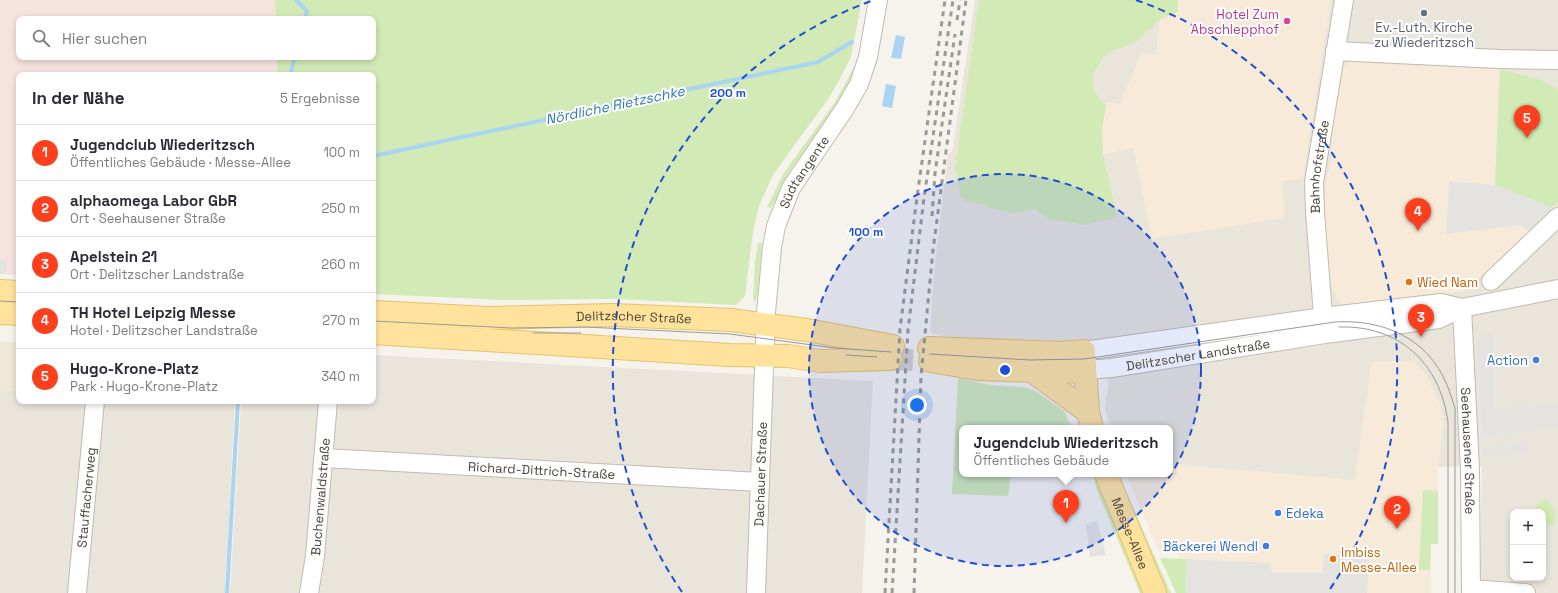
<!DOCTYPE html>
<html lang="de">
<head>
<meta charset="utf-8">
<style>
	:root { --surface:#fff; --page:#f7f7f7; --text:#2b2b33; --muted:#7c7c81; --line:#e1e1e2; --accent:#fc3f1d }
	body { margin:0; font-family:"Space Grotesk",sans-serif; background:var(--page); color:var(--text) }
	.controls { position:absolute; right:12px; bottom:12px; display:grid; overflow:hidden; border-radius:8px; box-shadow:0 2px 6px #0003 }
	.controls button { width:36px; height:36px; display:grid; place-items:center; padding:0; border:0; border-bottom:1px solid var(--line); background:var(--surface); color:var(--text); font:20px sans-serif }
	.you { position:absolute; left:917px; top:405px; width:14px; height:14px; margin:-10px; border:3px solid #fff; border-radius:50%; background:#1a73e8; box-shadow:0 0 0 6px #1a73e833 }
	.badge { display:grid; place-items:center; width:26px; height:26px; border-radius:50%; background:var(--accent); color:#fff; font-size:13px; font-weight:700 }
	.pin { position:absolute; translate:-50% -33px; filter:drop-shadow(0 1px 2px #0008) }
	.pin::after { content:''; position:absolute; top:21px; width:14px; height:12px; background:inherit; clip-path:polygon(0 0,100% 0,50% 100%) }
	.popup { position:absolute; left:959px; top:425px; width:214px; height:52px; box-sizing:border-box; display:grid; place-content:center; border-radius:8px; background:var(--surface); filter:drop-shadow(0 1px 3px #0005); font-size:13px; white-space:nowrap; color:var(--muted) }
	.popup b { font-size:15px; color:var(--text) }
	.popup::after { content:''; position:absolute; left:50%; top:100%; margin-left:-8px; border:8px solid transparent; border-top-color:var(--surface) }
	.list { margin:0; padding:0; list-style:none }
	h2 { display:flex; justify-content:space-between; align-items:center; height:52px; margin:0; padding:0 16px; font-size:17px }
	h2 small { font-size:13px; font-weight:400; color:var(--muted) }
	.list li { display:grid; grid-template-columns:26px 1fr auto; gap:12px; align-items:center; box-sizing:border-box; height:56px; padding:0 16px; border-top:1px solid var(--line) }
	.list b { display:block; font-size:15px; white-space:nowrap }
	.list p { margin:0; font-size:13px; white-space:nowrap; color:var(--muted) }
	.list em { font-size:13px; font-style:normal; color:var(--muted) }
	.icon { flex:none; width:22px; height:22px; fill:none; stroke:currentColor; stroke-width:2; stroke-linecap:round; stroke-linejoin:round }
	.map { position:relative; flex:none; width:1558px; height:593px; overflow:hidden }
	.search { position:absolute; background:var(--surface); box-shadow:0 2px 6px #0003; left:16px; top:16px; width:360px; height:44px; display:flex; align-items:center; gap:10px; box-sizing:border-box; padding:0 14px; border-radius:8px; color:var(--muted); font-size:15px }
	.panel { position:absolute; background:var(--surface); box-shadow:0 2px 6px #0003; left:16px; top:72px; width:360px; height:332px; border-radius:8px }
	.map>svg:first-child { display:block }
</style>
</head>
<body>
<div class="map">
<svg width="1558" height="593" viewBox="0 0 1558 593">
	<rect width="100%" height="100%" fill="#f6f3ec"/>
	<!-- residential -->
	<g fill="#eae5da" fill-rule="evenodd">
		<path d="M975,0H1558V593H1480L1482,466L1438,467L1443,422L1372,362L1355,480L1170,464V428H1111L1105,410L1108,386L1104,339L1062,342L957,339L933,334L930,331L934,273L948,153H952ZM1513,512H1543V578H1513Z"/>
		<polygon points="373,355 873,381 862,593 230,593 241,401 373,401"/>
		<polygon points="0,390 19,391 19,401 235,401 225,593 0,593"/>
	</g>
	<!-- commercial -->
	<g fill="#f7ead8">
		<polygon points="1178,0 1331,0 1303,179 1282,181 1285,218 1152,239 1133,148 1103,155 1102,129 1106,102 1120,104 1141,53 1156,55 1160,19 1178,12"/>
		<polygon points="1349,62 1500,69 1495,185 1551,207 1550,212 1466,291 1343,305 1338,299 1331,286 1324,242 1323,217 1326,181 1331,160 1334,96 1340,69"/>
		<polygon points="1372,361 1414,361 1426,374 1441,406 1443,422 1438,467 1438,544 1431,544 1431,593 1367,593 1368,555 1323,573 1272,573 1271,563 1178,558 1178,551 1159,552 1126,474 1170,474 1170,464 1355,480"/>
	</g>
	<!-- education -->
	<polygon fill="#efe8d6" points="0,341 19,342 19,391 0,390"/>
	<!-- medical -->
	<polygon fill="#f6e3e0" points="0,0 275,0 276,19 19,19 19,57 277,57 278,75 19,75 19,275 0,274"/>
	<!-- green -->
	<g fill="#d2eab5">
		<polygon points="275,0 862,0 851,57 841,77 827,101 782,162 772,177 759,206 753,232 745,296 736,305 615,299 502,300 373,294 373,75 278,75 277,57 373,57 373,19 276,19"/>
		<polygon points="979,0 1178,0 1178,12 1160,19 1137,41 1106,54 1093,74 1094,92 1106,105 1102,129 1103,155 1117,217 1083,225 1047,218 1035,209 1016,213 994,209 975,202 966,201 960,196 955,167"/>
		<polygon points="860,56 852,80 829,117 792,168 771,208 767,207 783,174 835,102"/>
		<polygon points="1500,69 1544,81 1558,90 1558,202 1551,207 1495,185"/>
		<polygon points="758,243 762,243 758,293 755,302 753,299 755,262"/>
		<polygon points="958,378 990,385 1023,387 1034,390 1064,411 1072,428 962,428 962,474 1011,474 1008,496 952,494"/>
		<polygon points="1094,474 1097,474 1147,593 1140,593 1096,488"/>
		<polygon points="1114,474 1118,474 1171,593 1164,593"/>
		<polygon points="1423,490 1438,491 1438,544 1431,544 1430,570 1419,570"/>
		<path d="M1544,499C1554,503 1558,515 1554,525L1544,524L1543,512H1535L1536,505Z"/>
		<polygon points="1160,558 1187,559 1186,593 1176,593"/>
	</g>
	<!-- parking -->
	<g fill="#e5e3e0">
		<polygon points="1449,181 1495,185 1551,207 1550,212 1529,232 1521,225 1446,234"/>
		<polygon points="0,259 7,260 6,274 0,274"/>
		<polygon points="1483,332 1493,333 1493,409 1558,402 1558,429 1482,437 1478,346"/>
		<polygon points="1526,443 1528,453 1483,458 1482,448"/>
		<polygon points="1097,521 1106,555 1090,557 1086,524"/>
		<polygon points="1324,554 1369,555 1367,593 1186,593 1187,559 1271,563 1272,573 1323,573"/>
	</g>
	<!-- water -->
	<g fill="#a9d4f2">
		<polygon points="896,35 905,37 901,59 891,58"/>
		<polygon points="886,84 896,86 892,108 882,106"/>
	</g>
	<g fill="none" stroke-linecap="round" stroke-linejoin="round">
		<!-- stream -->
		<g stroke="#a9d4f2" stroke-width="4">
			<polyline points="296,0 307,11 305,19"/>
			<polyline points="290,75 295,57"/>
			<polyline points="373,156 818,62 852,42"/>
			<polyline points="227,593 238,401"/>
		</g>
		<!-- major-tunnel -->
		<polyline stroke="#d4d0c8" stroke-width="22" stroke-dasharray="22 11" stroke-linecap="butt" points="891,359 930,361"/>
		<defs>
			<g id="minor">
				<polyline points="1335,51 1499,59 1558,60"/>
				<polyline points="1491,281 1558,217"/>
				<path id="s1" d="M1462,308L1470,470L1471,593"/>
				<path id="s2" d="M1324,328L1315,212L1314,182L1344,0"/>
				<polyline points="1084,351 1323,317 1441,303 1462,308"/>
				<path id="s3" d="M1085,370L1112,368L1325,334L1439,319L1462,308L1558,289"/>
				<path id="s4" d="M324,458L760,482"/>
				<polyline points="1471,589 1526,593"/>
				<path id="s5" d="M77,593L95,401"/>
				<path id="s6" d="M309,593L315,556L328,401"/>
				<path id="s7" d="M756,593L766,312L772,247L776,226L791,188L844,110L859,84L868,57L878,0"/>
			</g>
			<g id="major">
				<polyline points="0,291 19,292"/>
				<path id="s8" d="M373,312L488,318L613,315L731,320L807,330L893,346"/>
				<polyline points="0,313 19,314"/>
				<polyline points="373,333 729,355 788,356 821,361 891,359"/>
				<polyline points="929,348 1061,353 1084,351 1088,412 1092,428"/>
				<polyline points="930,361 978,369 1062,372 1085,370"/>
				<polyline points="1032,371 1088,412"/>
				<path id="s9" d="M1106,474L1155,593"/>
			</g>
		</defs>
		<!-- minor casing -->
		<use href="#minor" stroke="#c2bbae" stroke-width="20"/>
		<!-- major casing -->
		<use href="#major" stroke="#e6c16a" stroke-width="24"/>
		<!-- minor -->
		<use href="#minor" stroke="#fff" stroke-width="18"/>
		<!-- major -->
		<use href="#major" stroke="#ffe39c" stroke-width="22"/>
		<!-- tram -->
		<g stroke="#9a9a9a" stroke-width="1">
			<polyline points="0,301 19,302"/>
			<polyline points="373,321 512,328 585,327 730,334 835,348 891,352"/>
			<path d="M1339,327C1399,325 1440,363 1448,422V593"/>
			<polyline points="533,333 581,333"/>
			<path d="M930,354L1030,360L1084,359L1335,322C1383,319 1428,338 1447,385C1450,392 1452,400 1455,408V593"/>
			<polyline points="846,355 877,357"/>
		</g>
		<!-- rail -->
		<g stroke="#9a9a9a" stroke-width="3" stroke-dasharray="5 5" stroke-linecap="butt">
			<polyline points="957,20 960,0"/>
			<polyline points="932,216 935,173 955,34"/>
			<polyline points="885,593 900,329 917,197 945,0"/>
			<polyline points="892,593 908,330 924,198 953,0"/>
			<polyline points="914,593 921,376 933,250 966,0"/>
		</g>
	</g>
	<!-- distance rings -->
	<circle cx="1005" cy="370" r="196" fill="#1d4ed8" fill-opacity=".12"/>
	<g fill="none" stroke="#1d4ed8" stroke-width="2" stroke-dasharray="7 5">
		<circle cx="1005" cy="370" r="196"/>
		<path d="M682 592A392 392 0 0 1 874 0M1136 0A392 392 0 0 1 1328 592"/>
	</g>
	<!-- markers -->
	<circle fill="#6b7280" stroke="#fff" stroke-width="1.5" cx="1424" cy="13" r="4"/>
	<circle fill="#d1479c" stroke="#fff" stroke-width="1.5" cx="1287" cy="21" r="4"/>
	<g fill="#e8710a" stroke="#fff" stroke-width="1.5">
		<circle cx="1409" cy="282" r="4"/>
		<circle cx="1333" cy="559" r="4"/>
	</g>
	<g fill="#3f7fe0" stroke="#fff" stroke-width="1.5">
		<circle cx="1536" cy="360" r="4"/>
		<circle cx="1278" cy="513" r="4"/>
		<circle cx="1266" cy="546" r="4"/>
	</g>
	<g text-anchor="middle" stroke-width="4" stroke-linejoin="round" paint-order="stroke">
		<!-- hotel labels -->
		<g font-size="13" fill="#b23c85" stroke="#fff" text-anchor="end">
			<text x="1279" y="19">Hotel Zum<tspan x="1279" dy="15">Abschlepphof</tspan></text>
		</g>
		<!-- worship labels -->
		<g font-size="13" fill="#5b616d" stroke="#fff">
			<text x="1424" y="32">Ev.-Luth. Kirche<tspan x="1424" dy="15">zu Wiederitzsch</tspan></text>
		</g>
		<!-- street labels -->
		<g font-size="13" fill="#4b4439" stroke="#fff">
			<text dy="5" stroke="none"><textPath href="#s2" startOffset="162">Bahnhofstraße</textPath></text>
			<text dy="5" stroke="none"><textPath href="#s7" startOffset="429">Südtangente</textPath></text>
			<text dy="5" stroke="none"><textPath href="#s8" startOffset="261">Delitzscher Straße</textPath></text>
			<text dy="5" stroke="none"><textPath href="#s3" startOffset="114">Delitzscher Landstraße</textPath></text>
			<text dy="5" stroke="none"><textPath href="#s1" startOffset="143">Seehausener Straße</textPath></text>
			<text dy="5" stroke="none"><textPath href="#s4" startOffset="218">Richard-Dittrich-Straße</textPath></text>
			<text dy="5" stroke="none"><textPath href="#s7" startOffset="119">Dachauer Straße</textPath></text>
			<text dy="5" stroke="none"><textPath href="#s5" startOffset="96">Stauffacherweg</textPath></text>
			<text dy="5" stroke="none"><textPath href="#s6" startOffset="97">Buchenwaldstraße</textPath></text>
			<text dy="5" stroke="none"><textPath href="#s9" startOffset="64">Messe-Allee</textPath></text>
		</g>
		<!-- food labels -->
		<g font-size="13" fill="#c56008" stroke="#fff" text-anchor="start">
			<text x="1417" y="287">Wied Nam</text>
			<text x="1341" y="557">Imbiss<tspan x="1341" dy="15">Messe-Allee</tspan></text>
		</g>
		<!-- shop labels -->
		<g font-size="13" fill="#366cbe" stroke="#fff" text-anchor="end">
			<text x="1528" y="365">Action</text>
			<text x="1286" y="518" text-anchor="start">Edeka</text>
			<text x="1258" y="551">Bäckerei Wendl</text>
		</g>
		<!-- water labels -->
		<g font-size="14" font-style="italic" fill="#2e7ab2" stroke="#fff">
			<text transform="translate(615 105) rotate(-12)" y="5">Nördliche Rietzschke</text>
		</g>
	</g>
	<circle cx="1005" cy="370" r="6" fill="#1d4ed8" stroke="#fff" stroke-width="2"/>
	<g font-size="12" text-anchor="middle" font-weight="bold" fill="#1d4ed8" stroke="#fff" stroke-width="4" stroke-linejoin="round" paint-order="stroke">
		<text x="728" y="97">200 m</text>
		<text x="866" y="236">100 m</text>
	</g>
</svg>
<div class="controls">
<button>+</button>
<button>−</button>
</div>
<div class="you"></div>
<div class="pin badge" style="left:1066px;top:523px">1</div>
<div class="popup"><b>Jugendclub Wiederitzsch</b>Öffentliches Gebäude</div>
<div class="pin badge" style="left:1397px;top:529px">2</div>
<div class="pin badge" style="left:1421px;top:337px">3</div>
<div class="pin badge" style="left:1418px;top:231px">4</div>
<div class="pin badge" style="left:1527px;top:138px">5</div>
<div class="search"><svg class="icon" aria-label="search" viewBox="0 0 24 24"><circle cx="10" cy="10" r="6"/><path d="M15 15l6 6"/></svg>Hier suchen</div>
<section class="panel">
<h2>In der Nähe<small>5 Ergebnisse</small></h2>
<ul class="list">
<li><span class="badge">1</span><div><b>Jugendclub Wiederitzsch</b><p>Öffentliches Gebäude · Messe-Allee</p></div><em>100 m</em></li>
<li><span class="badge">2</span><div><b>alphaomega Labor GbR</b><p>Ort · Seehausener Straße</p></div><em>250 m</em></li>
<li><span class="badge">3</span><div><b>Apelstein 21</b><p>Ort · Delitzscher Landstraße</p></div><em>260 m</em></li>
<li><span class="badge">4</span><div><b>TH Hotel Leipzig Messe</b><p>Hotel · Delitzscher Landstraße</p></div><em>270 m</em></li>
<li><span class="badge">5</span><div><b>Hugo-Krone-Platz</b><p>Park · Hugo-Krone-Platz</p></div><em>340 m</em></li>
</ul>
</section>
</div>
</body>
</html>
